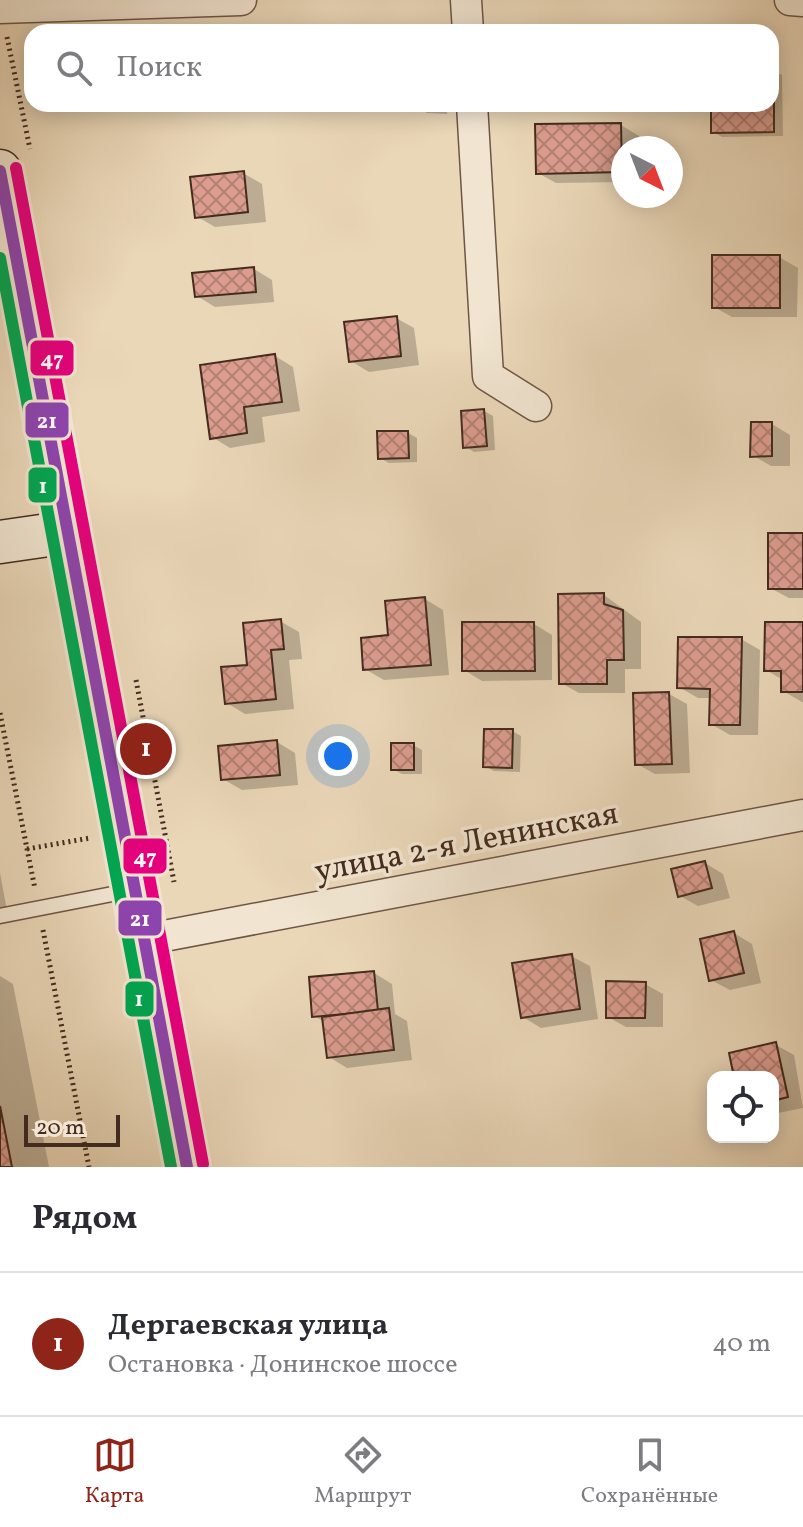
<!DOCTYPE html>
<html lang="ru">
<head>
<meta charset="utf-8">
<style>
	:root { --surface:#fff; --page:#f2f2f3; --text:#2b2b33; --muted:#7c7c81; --line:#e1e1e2; --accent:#8f2418 }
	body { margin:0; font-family:Vollkorn,serif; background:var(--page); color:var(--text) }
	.controls { position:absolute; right:24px; bottom:24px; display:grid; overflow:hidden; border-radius:16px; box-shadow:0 4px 20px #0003 }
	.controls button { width:72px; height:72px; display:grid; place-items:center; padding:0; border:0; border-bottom:2px solid var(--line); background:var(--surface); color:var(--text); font:40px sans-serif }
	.compass { position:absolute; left:611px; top:136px; width:72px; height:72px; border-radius:50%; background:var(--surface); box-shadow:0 4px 20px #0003; rotate:138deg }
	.scale { position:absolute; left:24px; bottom:20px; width:96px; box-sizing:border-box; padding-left:8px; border:4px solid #442b1f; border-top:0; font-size:22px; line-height:28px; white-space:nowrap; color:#442b1f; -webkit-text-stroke:6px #f1e5d1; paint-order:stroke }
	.you { position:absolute; left:338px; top:756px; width:28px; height:28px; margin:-20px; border:6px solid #fff; border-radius:50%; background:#1a73e8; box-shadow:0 0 0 12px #1a73e833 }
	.badge { display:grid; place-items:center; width:52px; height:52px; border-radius:50%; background:var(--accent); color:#fff; font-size:26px; font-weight:700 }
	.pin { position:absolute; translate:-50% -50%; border:4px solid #fff; box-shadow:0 2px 8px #0006 }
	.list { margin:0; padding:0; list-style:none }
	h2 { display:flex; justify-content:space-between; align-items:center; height:104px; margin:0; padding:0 32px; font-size:34px }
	h2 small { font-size:26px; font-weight:400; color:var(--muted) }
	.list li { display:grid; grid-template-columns:52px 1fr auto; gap:24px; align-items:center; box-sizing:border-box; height:144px; padding:0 32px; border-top:2px solid var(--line) }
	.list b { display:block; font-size:30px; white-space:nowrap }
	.list p { margin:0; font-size:26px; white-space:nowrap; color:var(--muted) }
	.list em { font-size:26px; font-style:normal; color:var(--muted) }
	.icon { flex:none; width:44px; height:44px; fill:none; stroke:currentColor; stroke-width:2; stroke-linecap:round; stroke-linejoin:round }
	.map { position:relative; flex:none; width:803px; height:1167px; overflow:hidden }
	.search { position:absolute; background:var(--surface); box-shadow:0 4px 20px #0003; left:24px; right:24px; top:24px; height:88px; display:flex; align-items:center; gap:20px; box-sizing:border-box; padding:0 28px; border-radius:24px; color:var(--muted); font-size:30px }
	.sheet { height:248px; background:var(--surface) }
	nav { display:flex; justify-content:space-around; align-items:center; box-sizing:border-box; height:112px; border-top:2px solid var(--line); background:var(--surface); font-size:22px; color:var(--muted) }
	nav a { display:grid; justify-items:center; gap:4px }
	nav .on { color:var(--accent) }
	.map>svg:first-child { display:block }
</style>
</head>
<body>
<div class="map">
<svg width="803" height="1167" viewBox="0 0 803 1167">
	<defs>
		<pattern id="building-cross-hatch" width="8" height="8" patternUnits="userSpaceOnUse" patternTransform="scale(2)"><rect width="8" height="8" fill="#dc9d8f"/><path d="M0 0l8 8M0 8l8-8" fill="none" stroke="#b48074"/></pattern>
	</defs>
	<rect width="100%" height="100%" fill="#ead7b8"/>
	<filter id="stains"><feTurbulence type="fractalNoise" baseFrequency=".0025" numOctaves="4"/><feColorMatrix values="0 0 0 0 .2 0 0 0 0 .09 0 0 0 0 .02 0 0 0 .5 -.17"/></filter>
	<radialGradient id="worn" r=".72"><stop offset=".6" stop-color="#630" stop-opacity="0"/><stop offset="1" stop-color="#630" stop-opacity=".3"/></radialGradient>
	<!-- shadow -->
	<g fill="#0003">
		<polygon points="771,70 782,75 783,136 722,137 713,132 713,104 771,104"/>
		<polygon points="411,104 448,104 447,114 427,113"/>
		<polygon points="621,125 639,136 639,148 623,148 623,182 556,183 538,173"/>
		<polygon points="243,173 262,184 266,222 215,227 196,216"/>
		<polygon points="779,257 798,268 797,317 732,317 714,307"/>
		<polygon points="254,269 272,280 274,302 215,307 197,296"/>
		<polygon points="396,318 414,328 419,365 369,372 351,361"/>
		<polygon points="275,356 293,367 300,411 262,417 265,442 230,448 212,437"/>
		<polygon points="484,411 493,416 495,450 474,452 465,446"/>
		<polygon points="772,424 790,435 790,466 771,466 752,455"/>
		<polygon points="408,433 417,438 417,462 389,463 380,458"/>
		<polygon points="803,535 803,598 789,598 770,588"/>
		<polygon points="604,595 641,622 641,669 625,669 625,693 579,693 561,683"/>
		<polygon points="425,599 443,610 449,675 384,680 365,669"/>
		<polygon points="280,621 299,632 302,659 289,660 294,709 245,714 227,703"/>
		<polygon points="534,624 552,635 552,680 482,681 464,670"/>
		<polygon points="803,624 803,702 802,702 783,691 783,680 766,670"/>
		<polygon points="741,639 760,650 758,735 730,735 711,724 712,698 698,698 679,687"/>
		<polygon points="669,694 687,704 690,773 655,774 637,764"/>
		<polygon points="512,731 521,736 520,772 494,771 485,766"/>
		<polygon points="277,742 295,753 298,785 242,790 223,779"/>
		<polygon points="413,745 422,750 422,774 402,774 393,769"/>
		<polygon points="705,863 723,874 730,898 698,906 680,896"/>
		<polygon points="0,873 9,921 0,923"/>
		<polygon points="734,933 752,944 761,983 730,990 711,980"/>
		<polygon points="571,956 590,966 598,1019 541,1028 523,1017"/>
		<polygon points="374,973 392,984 395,1014 407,1021 412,1060 347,1068 329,1057 325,1022 314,1016"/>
		<polygon points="0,976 13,984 49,1167 0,1167"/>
		<polygon points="645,984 663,994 663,1027 626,1027 608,1017"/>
		<polygon points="776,1045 794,1055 803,1108 773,1114 773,1077 736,1077"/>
	</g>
	<!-- building -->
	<g fill="url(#building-cross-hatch)" stroke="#442b1f" stroke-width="2">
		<polygon points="771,68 774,68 774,132 711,133 711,104 771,104"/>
		<polygon points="621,123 622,172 536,174 535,124"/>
		<polygon points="244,171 248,212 195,218 190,177"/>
		<rect x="712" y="255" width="68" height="53"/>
		<polygon points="254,267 256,292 195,297 192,273"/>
		<polygon points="397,316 401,356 349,362 344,322"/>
		<polygon points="275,354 282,402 244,407 247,433 210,439 200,365"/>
		<polygon points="484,409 487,446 463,448 461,411"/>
		<polygon points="751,422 772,422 772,456 750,457"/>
		<polygon points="377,431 408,431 409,458 378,459"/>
		<rect x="768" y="533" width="35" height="56"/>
		<polygon points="604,593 604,604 623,610 624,660 607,660 607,684 559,684 558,594"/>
		<polygon points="425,597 431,665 363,670 361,638 388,635 385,601"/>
		<polygon points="281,619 284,649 271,650 276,699 225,704 221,667 247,665 243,623"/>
		<polygon points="462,622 534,622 535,671 462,671"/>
		<polygon points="765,622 803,622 803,692 781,692 781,671 764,671"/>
		<polygon points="678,637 742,637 740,725 709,725 710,689 677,688"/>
		<polygon points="669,692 672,764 635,765 633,693"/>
		<polygon points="484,729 513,729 512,768 483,767"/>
		<polygon points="277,740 280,775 221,780 218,746"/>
		<rect x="391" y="743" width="23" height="27"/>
		<polygon points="705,861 712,888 678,897 671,869"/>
		<polygon points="734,931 744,973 709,981 700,939"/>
		<polygon points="572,954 580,1009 521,1018 512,963"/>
		<polygon points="374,971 378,1011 312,1017 309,977"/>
		<polygon points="606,981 646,982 645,1018 606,1018"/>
		<polygon points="389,1008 394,1050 327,1058 322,1017"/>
		<polygon points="776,1042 788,1097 773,1101 773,1077 734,1077 729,1053"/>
		<polygon points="0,1106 12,1167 0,1167"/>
	</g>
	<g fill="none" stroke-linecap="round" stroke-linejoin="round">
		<defs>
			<polyline id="lane" points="0,916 133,890"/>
			<g id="street">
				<polyline points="466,0 468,32"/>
				<polyline points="790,0 803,1"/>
				<polyline points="0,8 241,0"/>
				<polyline points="472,104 488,376 536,406"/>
				<polyline points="143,940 803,815"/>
			</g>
			<g id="secondary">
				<polyline points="0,171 187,1167"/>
				<polyline points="0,542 69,532"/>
			</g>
		</defs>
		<!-- lane casing -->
		<use href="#lane" stroke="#6e5645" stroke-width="17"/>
		<!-- street casing -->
		<use href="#street" stroke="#6e5645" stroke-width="33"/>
		<!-- secondary casing -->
		<use href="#secondary" stroke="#442b1f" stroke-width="45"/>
		<!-- path -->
		<g stroke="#442b1f" stroke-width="5" stroke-dasharray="2 4" stroke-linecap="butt">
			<polyline points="7,37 30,149"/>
			<polyline points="136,680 174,882"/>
			<polyline points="0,713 35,889"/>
			<polyline points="27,849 90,838"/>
			<polyline points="43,930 89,1167"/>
		</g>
		<!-- lane -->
		<use href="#lane" stroke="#f1e5d1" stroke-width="14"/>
		<!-- street -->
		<use href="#street" stroke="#f1e5d1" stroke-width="30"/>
		<!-- secondary -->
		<use href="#secondary" stroke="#f1e5d1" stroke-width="42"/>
		<defs>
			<polyline id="bus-1" points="0,171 187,1167"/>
			<polyline id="bus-2" points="0,258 171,1167"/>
			<polyline id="bus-3" points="16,168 203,1164"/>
		</defs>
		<!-- bus-1 casing -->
		<use href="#bus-1" stroke="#f1e5d1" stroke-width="18"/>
		<!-- bus-2 casing -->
		<use href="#bus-2" stroke="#f1e5d1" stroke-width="18"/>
		<!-- bus-3 casing -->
		<use href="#bus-3" stroke="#f1e5d1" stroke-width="18"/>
		<!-- bus-1 -->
		<use href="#bus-1" stroke="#8e44ad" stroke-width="12"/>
		<!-- bus-2 -->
		<use href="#bus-2" stroke="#00a651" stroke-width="12"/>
		<!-- bus-3 -->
		<use href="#bus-3" stroke="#e5007d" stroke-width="12"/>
	</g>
	<g text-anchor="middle" stroke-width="7" stroke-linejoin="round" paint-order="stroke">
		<!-- street labels -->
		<g font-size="32" fill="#442b1f" stroke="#f1e5d1">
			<text transform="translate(466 841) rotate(-11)" y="11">улица 2-я Ленинская</text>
		</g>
	</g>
	<g stroke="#f1e5d1" stroke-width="3">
		<rect x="29" y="339" width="46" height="38" rx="8" fill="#e5007d"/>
		<rect x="24" y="401" width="46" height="38" rx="8" fill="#8e44ad"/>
		<rect x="27" y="466" width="31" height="38" rx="8" fill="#00a651"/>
		<rect x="122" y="837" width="46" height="38" rx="8" fill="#e5007d"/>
		<rect x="117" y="899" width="46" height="38" rx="8" fill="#8e44ad"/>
		<rect x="124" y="980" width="31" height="38" rx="8" fill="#00a651"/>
	</g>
	<g font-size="22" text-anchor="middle" font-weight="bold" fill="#fff">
		<text x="52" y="366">47</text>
		<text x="47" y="428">21</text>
		<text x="43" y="493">1</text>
		<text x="145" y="864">47</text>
		<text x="140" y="926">21</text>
		<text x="139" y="1006">1</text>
	</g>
	<rect width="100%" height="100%" filter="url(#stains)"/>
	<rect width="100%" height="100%" fill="url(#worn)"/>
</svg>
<div class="controls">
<button><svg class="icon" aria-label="locate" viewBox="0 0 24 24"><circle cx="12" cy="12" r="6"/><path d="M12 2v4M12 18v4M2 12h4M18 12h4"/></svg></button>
</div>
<svg class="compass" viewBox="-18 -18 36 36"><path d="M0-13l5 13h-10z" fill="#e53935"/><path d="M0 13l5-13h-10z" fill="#7c7c81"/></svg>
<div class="scale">20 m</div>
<div class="you"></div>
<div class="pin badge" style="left:146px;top:749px">1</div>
<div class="search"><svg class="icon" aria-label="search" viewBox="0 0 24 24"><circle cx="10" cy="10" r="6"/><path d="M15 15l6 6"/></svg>Поиск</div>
</div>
<section class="sheet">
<h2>Рядом<small></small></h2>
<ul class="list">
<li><span class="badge">1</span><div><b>Дергаевская улица</b><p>Остановка · Донинское шоссе</p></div><em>40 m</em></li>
</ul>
</section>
<nav>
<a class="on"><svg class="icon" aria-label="map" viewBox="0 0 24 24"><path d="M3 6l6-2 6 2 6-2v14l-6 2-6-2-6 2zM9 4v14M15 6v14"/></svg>Карта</a>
<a><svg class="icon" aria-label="directions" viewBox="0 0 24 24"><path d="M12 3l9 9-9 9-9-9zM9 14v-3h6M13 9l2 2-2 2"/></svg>Маршрут</a>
<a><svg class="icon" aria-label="saved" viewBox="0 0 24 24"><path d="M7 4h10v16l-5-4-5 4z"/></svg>Сохранённые</a>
</nav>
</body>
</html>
